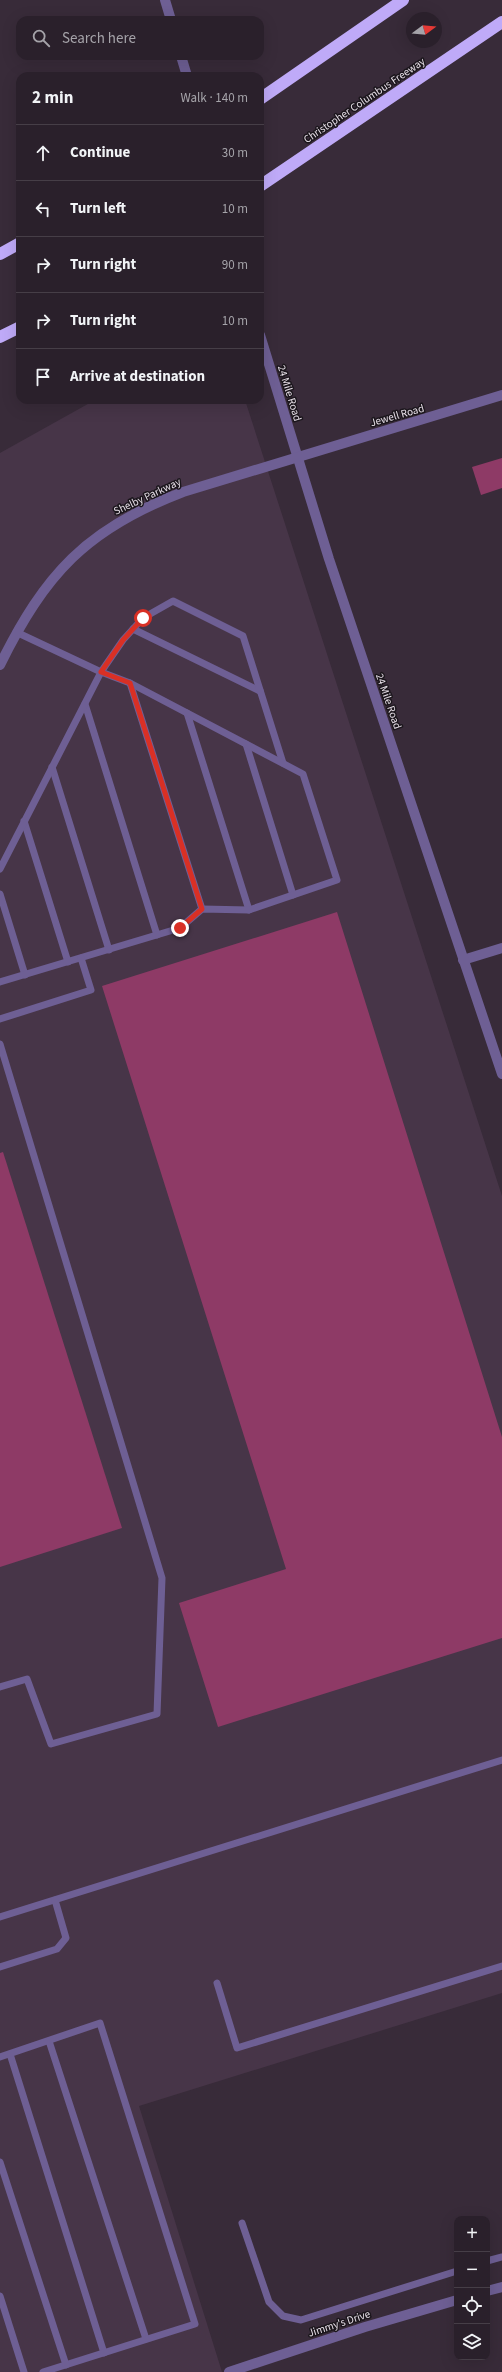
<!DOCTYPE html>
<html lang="en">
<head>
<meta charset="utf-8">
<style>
	:root { --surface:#2a202b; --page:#362d37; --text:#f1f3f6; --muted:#a5a3a9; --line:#463e47 }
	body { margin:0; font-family:"Source Sans 3",sans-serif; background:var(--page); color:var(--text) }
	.controls { position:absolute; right:12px; bottom:12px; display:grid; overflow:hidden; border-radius:8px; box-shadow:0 4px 16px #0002 }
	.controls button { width:36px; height:36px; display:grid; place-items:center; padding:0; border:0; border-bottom:1px solid var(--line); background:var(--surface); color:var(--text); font:20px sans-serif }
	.compass { position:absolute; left:406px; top:12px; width:36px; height:36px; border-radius:50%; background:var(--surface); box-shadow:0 4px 16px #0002; rotate:74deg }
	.stop { position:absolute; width:12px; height:12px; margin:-9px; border:3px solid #d93025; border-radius:50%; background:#fff }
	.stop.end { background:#d93025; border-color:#fff; box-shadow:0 1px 4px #0008 }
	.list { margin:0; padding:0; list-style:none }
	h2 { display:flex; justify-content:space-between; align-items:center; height:52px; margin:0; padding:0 16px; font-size:17px }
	h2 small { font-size:13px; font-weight:400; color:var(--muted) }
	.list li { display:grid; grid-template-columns:26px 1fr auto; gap:12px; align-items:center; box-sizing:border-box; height:56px; padding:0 16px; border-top:1px solid var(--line) }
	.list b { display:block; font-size:15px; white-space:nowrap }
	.list em { font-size:13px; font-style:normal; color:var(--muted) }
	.icon { flex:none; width:22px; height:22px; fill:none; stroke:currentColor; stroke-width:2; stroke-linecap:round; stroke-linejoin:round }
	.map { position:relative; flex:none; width:502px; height:2372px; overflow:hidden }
	.search { position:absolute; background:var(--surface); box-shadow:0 4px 16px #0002; left:16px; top:16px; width:248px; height:44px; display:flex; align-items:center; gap:10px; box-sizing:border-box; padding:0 14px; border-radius:12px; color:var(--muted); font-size:15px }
	.panel { position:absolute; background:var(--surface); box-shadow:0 4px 16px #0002; left:16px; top:72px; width:248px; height:332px; border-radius:12px }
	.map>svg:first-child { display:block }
</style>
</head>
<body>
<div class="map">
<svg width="502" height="2372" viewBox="0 0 502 2372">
	<rect width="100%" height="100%" fill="#382b39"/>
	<!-- built -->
	<polygon fill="#473548" points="95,400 245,400 502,1196 502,1993 139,2106 222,2372 0,2372 0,453"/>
	<!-- building -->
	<g fill="#8e3a66">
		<polygon points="502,458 502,488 481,495 472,467"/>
		<polygon points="337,912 502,1437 502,1638 218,1727 179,1603 286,1569 102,986"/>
		<polygon points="3,1152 122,1528 0,1567 0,1153"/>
	</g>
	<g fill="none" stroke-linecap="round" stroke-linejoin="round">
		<!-- service -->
		<g stroke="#6e5f94" stroke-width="7">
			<polyline points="133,629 260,691"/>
			<polyline points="130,683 202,909"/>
			<polyline points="85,704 157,935"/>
			<polyline points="187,713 249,910"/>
			<polyline points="246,744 293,895"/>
			<polyline points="52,767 109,950"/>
			<polyline points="24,821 68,962"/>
			<polyline points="0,869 101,672 123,640 143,618 173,601 243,636 283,763"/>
			<polyline points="0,894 25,975"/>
			<polyline points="0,982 180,928 202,909 249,910 337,880 303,774 130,683 101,672 16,632"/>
			<polyline points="0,1019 91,990 81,958"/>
			<polyline points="0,1044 162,1578 157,1714 51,1744 27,1679 0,1687"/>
			<polyline points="0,1917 502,1760"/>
			<polyline points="0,1967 57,1949 66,1938 55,1900"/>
			<polyline points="217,1983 237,2048 502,1966"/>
			<polyline points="49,2041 146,2339"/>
			<polyline points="10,2054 104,2353"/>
			<polyline points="0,2057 100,2023 195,2324 43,2372"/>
			<polyline points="0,2162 66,2365"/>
			<polyline points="242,2223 269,2302 283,2316 301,2320 457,2271"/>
			<polyline points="487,2261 502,2257"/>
			<polyline points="0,2296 24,2372"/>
		</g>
		<!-- minor -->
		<g stroke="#6e5f94" stroke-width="10">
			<polyline points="463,960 502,948"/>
			<polyline points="487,2291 502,2287"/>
			<polyline points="229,2372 365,2327 457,2300"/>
		</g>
		<!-- tertiary -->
		<g stroke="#6e5f94" stroke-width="10">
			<polyline points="165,0 171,20"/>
			<polyline points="181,56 187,76"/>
			<polyline points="260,335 329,559 502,1074"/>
			<path d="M0,665C45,574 86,529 183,492L502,395"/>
		</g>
		<!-- motorway -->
		<g stroke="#bfaaf8" stroke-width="12">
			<polyline points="260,99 403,0"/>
			<polyline points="260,186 502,22"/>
			<polyline points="0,254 20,243"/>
			<polyline points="0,337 20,327"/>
		</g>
	</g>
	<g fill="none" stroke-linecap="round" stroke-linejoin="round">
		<!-- route -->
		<polyline stroke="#d93025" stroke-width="5" points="143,618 123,640 101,672 130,683 202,909 180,928"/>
	</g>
	<g text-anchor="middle" stroke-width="3" stroke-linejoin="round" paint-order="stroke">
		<!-- street labels -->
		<g font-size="11" fill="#e8e0e9" stroke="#1b161c">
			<text transform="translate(364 100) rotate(-34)" y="4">Christopher Columbus Freeway</text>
			<text transform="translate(290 393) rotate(73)" y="4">24 Mile Road</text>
			<text transform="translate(397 415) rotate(-16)" y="4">Jewell Road</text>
			<text transform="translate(147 496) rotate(-25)" y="4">Shelby Parkway</text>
			<text transform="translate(389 701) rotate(71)" y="4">24 Mile Road</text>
			<text transform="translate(339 2323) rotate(-18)" y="4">Jimmy's Drive</text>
		</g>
	</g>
</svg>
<div class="controls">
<button>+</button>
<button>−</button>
<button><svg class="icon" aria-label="locate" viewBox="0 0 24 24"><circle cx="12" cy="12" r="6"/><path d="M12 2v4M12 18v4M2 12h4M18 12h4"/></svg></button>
<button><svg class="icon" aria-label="layers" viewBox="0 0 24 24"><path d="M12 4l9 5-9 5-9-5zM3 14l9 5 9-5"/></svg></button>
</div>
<svg class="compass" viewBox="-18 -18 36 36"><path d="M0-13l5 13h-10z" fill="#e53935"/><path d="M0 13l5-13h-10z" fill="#a5a3a9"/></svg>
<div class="stop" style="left:143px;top:618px"></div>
<div class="stop end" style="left:180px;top:928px"></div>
<div class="search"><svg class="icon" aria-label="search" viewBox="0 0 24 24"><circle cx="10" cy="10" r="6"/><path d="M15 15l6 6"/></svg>Search here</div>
<section class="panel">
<h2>2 min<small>Walk · 140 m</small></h2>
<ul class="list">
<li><svg class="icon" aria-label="ahead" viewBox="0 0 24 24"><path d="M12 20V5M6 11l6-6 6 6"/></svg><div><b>Continue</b></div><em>30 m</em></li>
<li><svg class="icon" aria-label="left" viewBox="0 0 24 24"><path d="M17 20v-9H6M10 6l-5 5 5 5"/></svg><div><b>Turn left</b></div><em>10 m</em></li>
<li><svg class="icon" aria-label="right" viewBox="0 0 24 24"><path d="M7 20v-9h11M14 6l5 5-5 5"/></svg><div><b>Turn right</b></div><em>90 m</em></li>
<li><svg class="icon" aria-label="right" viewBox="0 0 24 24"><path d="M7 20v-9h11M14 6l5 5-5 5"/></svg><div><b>Turn right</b></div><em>10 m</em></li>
<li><svg class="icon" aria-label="arrive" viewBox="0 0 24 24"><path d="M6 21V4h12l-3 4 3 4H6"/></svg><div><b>Arrive at destination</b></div></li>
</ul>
</section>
</div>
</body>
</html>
